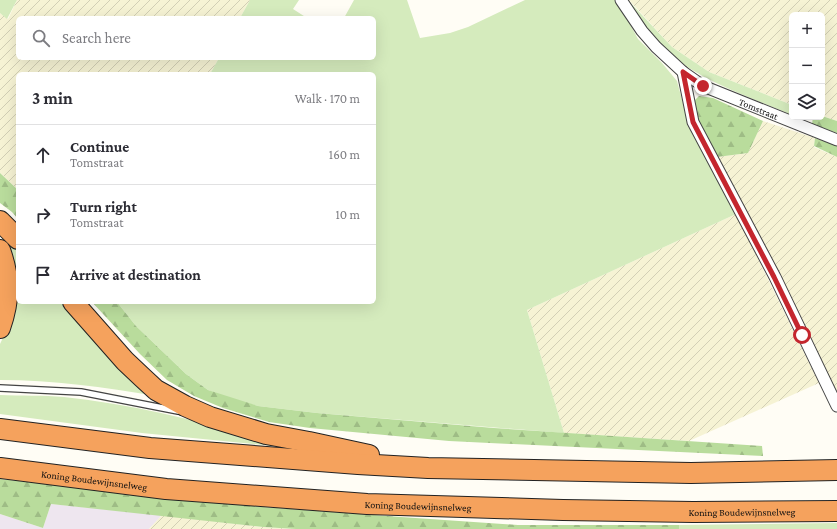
<!DOCTYPE html>
<html lang="en">
<head>
<meta charset="utf-8">
<style>
	:root { --surface:#fff; --page:#f7f7f7; --text:#2b2b33; --muted:#7c7c81; --line:#e1e1e2 }
	body { margin:0; font-family:"Crimson Pro",serif; background:var(--page); color:var(--text) }
	.controls { position:absolute; right:12px; top:12px; display:grid; overflow:hidden; border-radius:6px; box-shadow:0 4px 16px #0002 }
	.controls button { width:36px; height:36px; display:grid; place-items:center; padding:0; border:0; border-bottom:1px solid var(--line); background:var(--surface); color:var(--text); font:20px sans-serif }
	.stop { position:absolute; width:12px; height:12px; margin:-9px; border:3px solid #c4262e; border-radius:50%; background:#fff }
	.stop.end { background:#c4262e; border-color:#fff; box-shadow:0 1px 4px #0008 }
	.list { margin:0; padding:0; list-style:none }
	h2 { display:flex; justify-content:space-between; align-items:center; height:52px; margin:0; padding:0 16px; font-size:17px }
	h2 small { font-size:13px; font-weight:400; color:var(--muted) }
	.list li { display:grid; grid-template-columns:26px 1fr auto; gap:12px; align-items:center; box-sizing:border-box; height:60px; padding:0 16px; border-top:1px solid var(--line) }
	.list b { display:block; font-size:15px; white-space:nowrap }
	.list p { margin:0; font-size:13px; white-space:nowrap; color:var(--muted) }
	.list em { font-size:13px; font-style:normal; color:var(--muted) }
	.icon { flex:none; width:22px; height:22px; fill:none; stroke:currentColor; stroke-width:2; stroke-linecap:round; stroke-linejoin:round }
	.map { position:relative; flex:none; width:837px; height:529px; overflow:hidden }
	.search { position:absolute; background:var(--surface); box-shadow:0 4px 16px #0002; left:16px; top:16px; width:360px; height:44px; display:flex; align-items:center; gap:10px; box-sizing:border-box; padding:0 14px; border-radius:6px; color:var(--muted); font-size:15px }
	.panel { position:absolute; background:var(--surface); box-shadow:0 4px 16px #0002; left:16px; top:72px; width:360px; height:232px; border-radius:6px }
	.map>svg:first-child { display:block }
	.industrial { fill:#eee6ef }
	.farmland { fill:url(#farmland-furrows) }
	.grass { fill:#d5ebbd }
	.forest { fill:url(#forest-firs) }
	.lines { fill:none; stroke-linecap:round; stroke-linejoin:round }
	.lane-casing { stroke:#444; stroke-width:8 }
	.street-casing { stroke:#444; stroke-width:13 }
	.highway-casing { stroke:#222; stroke-width:22 }
	.lane { stroke:#fff; stroke-width:5.5 }
	.street { stroke:#fff; stroke-width:11 }
	.highway { stroke:#f5a25d; stroke-width:20 }
	.route { stroke:#c4262e; stroke-width:5 }
	.labels { text-anchor:middle; stroke-width:4; stroke-linejoin:round; paint-order:stroke }
	.street-label { font-size:10px; fill:#111; stroke:#fff }
</style>
</head>
<body>
<div class="map">
<svg width="837" height="529" viewBox="0 0 837 529">
	<defs>
		<pattern id="farmland-furrows" width="10" height="10" patternUnits="userSpaceOnUse"><rect width="10" height="10" fill="#f6f3d4"/><path d="M-1 1l2-2M0 10L10 0M9 11l2-2" fill="none" stroke="#d2cfb5"/></pattern>
		<pattern id="forest-firs" width="22" height="20" patternUnits="userSpaceOnUse"><rect width="22" height="20" fill="#b9dc9c"/><path d="M5 1l3.5 6h-7zM16 11l3.5 6h-7z" fill="#9ebc85"/></pattern>
	</defs>
	<rect width="100%" height="100%" fill="#fffdf5"/>
	<polygon class="industrial" points="51,504 162,515 149,529 0,529 0,514 43,528"/>
	<g class="farmland">
		<polygon points="17,0 250,0 240,18 18,18 18,58 219,58 210,74 18,74 18,190 0,173 0,13 8,19"/>
		<polygon points="629,0 837,0 837,121 822,116 822,15 792,15 792,105 709,72 672,47"/>
		<polygon points="763,121 815,138 814,147 837,157 837,399 717,157 748,153"/>
		<polygon points="736,214 819,383 689,441 564,433 527,310"/>
		<polygon points="162,515 263,527 296,529 149,529"/>
	</g>
	<g class="grass">
		<polygon points="0,0 17,0 7,19 0,13"/>
		<polygon points="250,0 299,0 293,9 307,18 240,18"/>
		<polygon points="354,0 407,0 420,38 450,33 468,27 525,0 617,0 638,39 662,63 677,81 688,122 736,214 527,310 564,433 317,413 258,406 229,398 208,390 186,374 136,326 117,302 374,302 374,74 210,74 219,58 374,58 374,18 344,18"/>
		<path d="M628,0L672,47L709,72L792,105V115C748,96 684,76 654,38C644,26 636,13 628,0Z"/>
		<path d="M2,231L18,249V302H65L156,396C104,387 53,380 0,380V344L8,327L10,253L0,235Z"/>
		<path d="M0,395C21,396 43,395 64,397C143,405 219,427 295,448L142,433L0,414Z"/>
		<polygon points="837,523 837,529 679,529 679,525"/>
	</g>
	<g class="forest">
		<polygon points="699,96 713,98 763,121 748,153 717,157 699,125 694,101"/>
		<polygon points="822,116 837,121 837,133 812,124 813,117"/>
		<polygon points="815,138 837,146 837,157 814,146"/>
		<polygon points="0,173 18,190 18,219 12,212 0,203"/>
		<polygon points="92,302 117,302 136,326 186,374 208,390 258,406 317,413 494,428 762,446 763,456 449,441 310,428 269,422 223,408 194,396 167,380 140,354"/>
		<polygon points="0,479 263,507 401,517 518,525 679,525 679,529 296,529 263,527 51,504 43,528 0,514"/>
	</g>
	<g class="lines">
		<g class="lane-casing">
			<polyline id="lane" points="0,388 81,392 178,411"/>
		</g>
		<g class="street-casing">
			<g id="street">
				<path id="s1" d="M621,0L642,31L656,47L683,72L703,86L837,140"/>
				<polyline points="683,72 693,122 775,277 837,406"/>
			</g>
		</g>
		<g class="highway-casing">
			<g id="highway">
				<polyline points="0,221 18,239"/>
				<path d="M0,250C10,278 10,299 0,328"/>
				<polyline points="73,302 125,361 143,378 156,390 185,406 210,417 266,434 309,442 369,455"/>
				<polyline points="0,429 150,448 358,464 428,468 691,473 837,470"/>
				<path id="s2" d="M0,468L166,489L367,504L563,510L693,512L837,511"/>
			</g>
		</g>
		<use href="#lane" class="lane"/>
		<use href="#street" class="street"/>
		<use href="#highway" class="highway"/>
	</g>
	<g class="lines">
		<polyline class="route" points="703,86 683,72 693,122 774,277 802,335"/>
	</g>
	<g class="labels">
		<g class="street-label">
			<text dy="4" stroke="none"><textPath href="#s1" startOffset="180">Tomstraat</textPath></text>
			<text dy="4" stroke="none"><textPath href="#s2" startOffset="95">Koning Boudewijnsnelweg</textPath></text>
			<text dy="4" stroke="none"><textPath href="#s2" startOffset="420">Koning Boudewijnsnelweg</textPath></text>
			<text dy="4" stroke="none"><textPath href="#s2" startOffset="744">Koning Boudewijnsnelweg</textPath></text>
		</g>
	</g>
</svg>
<div class="controls">
<button>+</button>
<button>−</button>
<button><svg class="icon" aria-label="layers" viewBox="0 0 24 24"><path d="M12 4l9 5-9 5-9-5zM3 14l9 5 9-5"/></svg></button>
</div>
<div class="stop" style="left:802px;top:335px"></div>
<div class="stop end" style="left:703px;top:86px"></div>
<div class="search"><svg class="icon" aria-label="search" viewBox="0 0 24 24"><circle cx="10" cy="10" r="6"/><path d="M15 15l6 6"/></svg>Search here</div>
<section class="panel">
<h2>3 min<small>Walk · 170 m</small></h2>
<ul class="list">
<li><svg class="icon" aria-label="ahead" viewBox="0 0 24 24"><path d="M12 20V5M6 11l6-6 6 6"/></svg><div><b>Continue</b><p>Tomstraat</p></div><em>160 m</em></li>
<li><svg class="icon" aria-label="right" viewBox="0 0 24 24"><path d="M7 20v-9h11M14 6l5 5-5 5"/></svg><div><b>Turn right</b><p>Tomstraat</p></div><em>10 m</em></li>
<li><svg class="icon" aria-label="arrive" viewBox="0 0 24 24"><path d="M6 21V4h12l-3 4 3 4H6"/></svg><div><b>Arrive at destination</b></div></li>
</ul>
</section>
</div>
</body>
</html>
